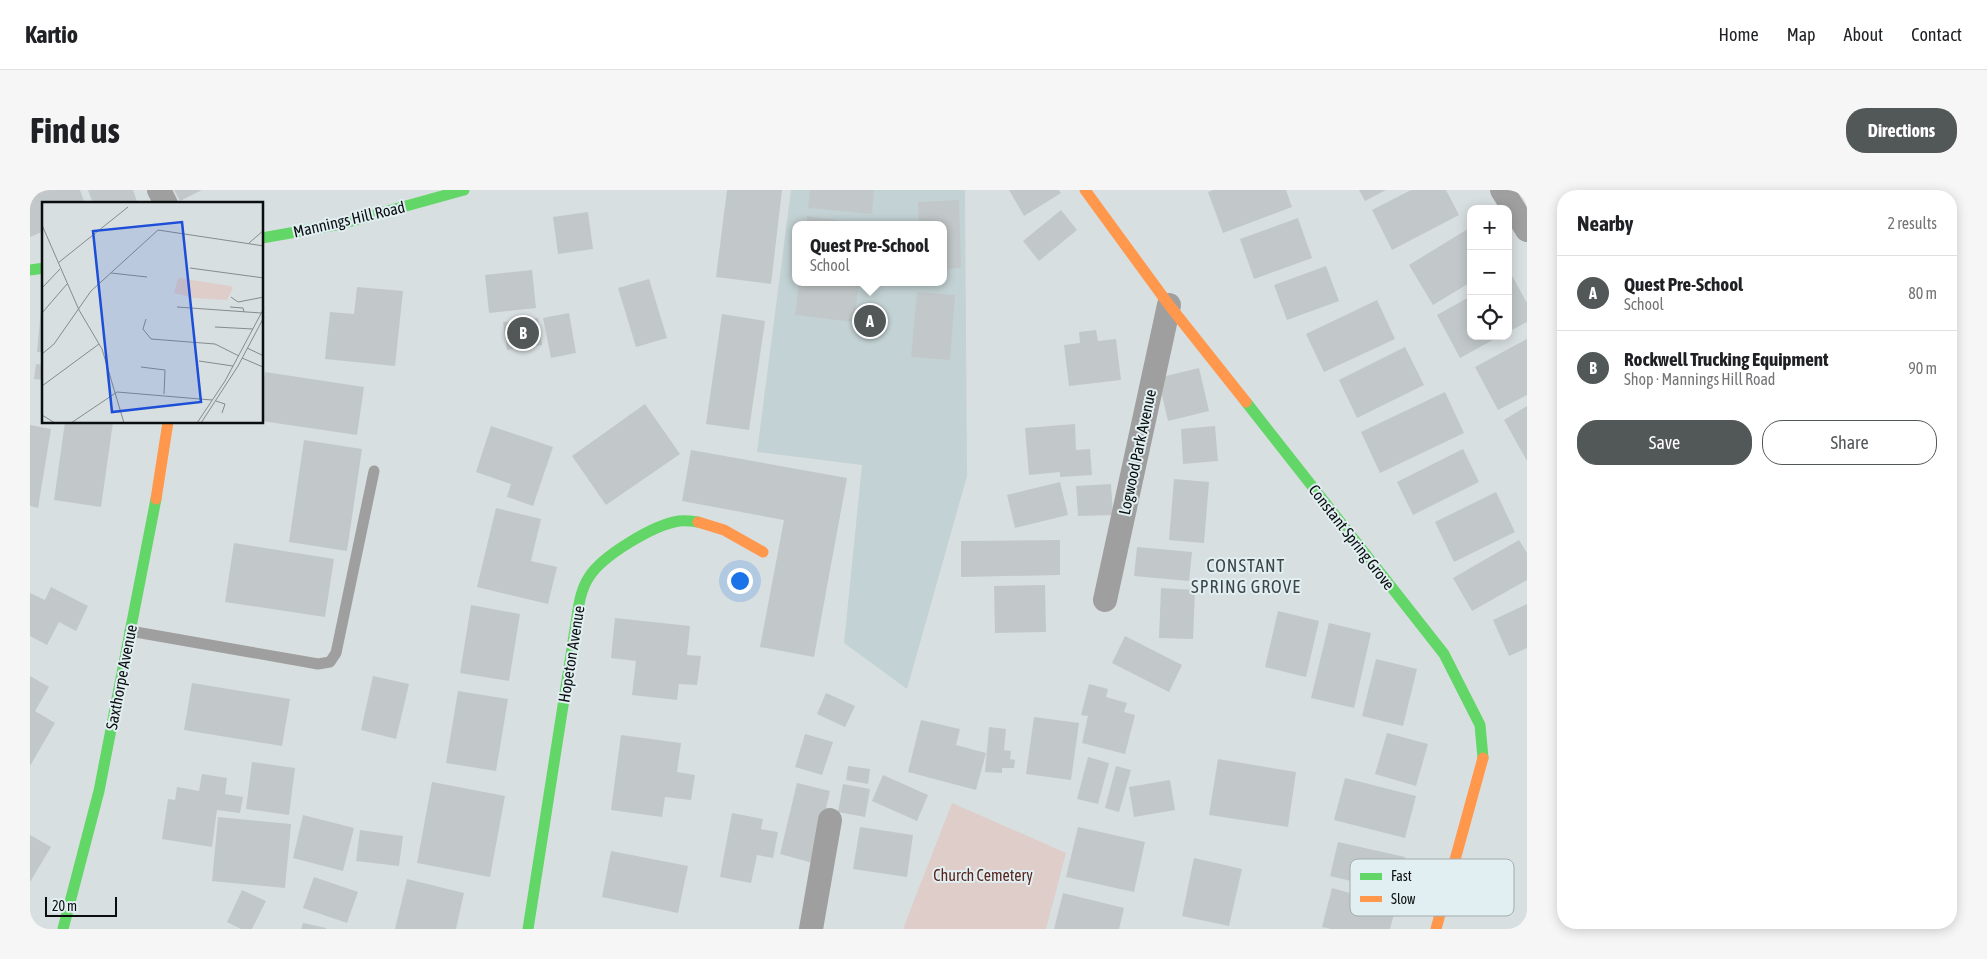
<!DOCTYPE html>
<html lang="en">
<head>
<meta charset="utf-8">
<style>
	:root { --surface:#fff; --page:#f6f6f6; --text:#202124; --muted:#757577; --line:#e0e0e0; --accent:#525758 }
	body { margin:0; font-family:"Asap Condensed",sans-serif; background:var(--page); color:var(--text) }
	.controls { position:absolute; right:15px; top:15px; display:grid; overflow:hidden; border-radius:10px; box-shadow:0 2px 12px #0003 }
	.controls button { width:45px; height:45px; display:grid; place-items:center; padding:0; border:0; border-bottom:1px solid var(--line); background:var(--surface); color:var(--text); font:25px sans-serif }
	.scale { position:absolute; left:15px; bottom:12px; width:72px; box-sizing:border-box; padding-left:5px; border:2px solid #0a0e0f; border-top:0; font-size:14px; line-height:18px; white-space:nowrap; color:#0a0e0f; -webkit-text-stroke:4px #e2eff2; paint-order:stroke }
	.you { position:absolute; left:709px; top:390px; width:18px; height:18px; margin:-12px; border:4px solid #fff; border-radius:50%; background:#1a73e8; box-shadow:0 0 0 8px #1a73e833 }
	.badge { display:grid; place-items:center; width:32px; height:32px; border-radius:50%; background:var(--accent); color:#fff; font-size:16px; font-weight:700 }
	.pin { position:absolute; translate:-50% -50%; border:2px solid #fff; box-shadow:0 1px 5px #0006 }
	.popup { position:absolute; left:762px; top:31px; width:155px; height:65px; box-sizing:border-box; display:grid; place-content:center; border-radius:10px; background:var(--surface); filter:drop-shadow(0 1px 4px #0005); font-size:16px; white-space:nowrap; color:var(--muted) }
	.popup b { font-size:19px; color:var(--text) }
	.popup::after { content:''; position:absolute; left:50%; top:100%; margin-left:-10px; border:10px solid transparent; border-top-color:var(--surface) }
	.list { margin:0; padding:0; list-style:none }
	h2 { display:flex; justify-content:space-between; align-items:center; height:65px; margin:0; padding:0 20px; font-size:21px }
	h2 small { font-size:16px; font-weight:400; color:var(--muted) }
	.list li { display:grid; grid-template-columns:32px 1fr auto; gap:15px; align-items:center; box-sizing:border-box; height:75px; padding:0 20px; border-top:1px solid var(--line) }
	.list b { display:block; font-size:19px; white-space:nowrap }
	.list p { margin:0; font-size:16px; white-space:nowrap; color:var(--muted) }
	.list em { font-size:16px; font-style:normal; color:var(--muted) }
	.actions { display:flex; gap:10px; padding:15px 20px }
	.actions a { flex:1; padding:11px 0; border:1px solid var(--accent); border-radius:20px; text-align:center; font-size:18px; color:var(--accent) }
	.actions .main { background:var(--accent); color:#fff }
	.icon { flex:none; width:28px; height:28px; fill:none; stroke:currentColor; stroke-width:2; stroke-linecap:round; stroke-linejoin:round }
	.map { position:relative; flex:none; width:1497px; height:739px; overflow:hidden; border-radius:20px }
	header { display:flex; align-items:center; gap:30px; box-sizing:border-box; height:70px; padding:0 25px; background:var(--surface); border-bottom:1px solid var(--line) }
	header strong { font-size:24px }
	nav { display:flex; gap:28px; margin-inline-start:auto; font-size:18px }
	.intro { display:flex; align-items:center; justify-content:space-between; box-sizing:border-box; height:120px; padding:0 30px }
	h1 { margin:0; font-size:35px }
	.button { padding:12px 22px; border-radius:20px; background:var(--accent); color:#fff; font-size:18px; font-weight:700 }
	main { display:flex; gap:30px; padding:0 30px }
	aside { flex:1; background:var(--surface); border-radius:20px; box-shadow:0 2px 12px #0003 }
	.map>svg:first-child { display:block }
	.built { fill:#c3d2d4; fill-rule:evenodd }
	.green { fill:#decdc9 }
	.building { fill:#c2c8c9 }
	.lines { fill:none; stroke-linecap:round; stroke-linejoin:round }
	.lane { stroke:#9f9f9f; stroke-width:11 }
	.street { stroke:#9f9f9f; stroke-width:24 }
	.fast { stroke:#63d668; stroke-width:11 }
	.slow { stroke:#ff974d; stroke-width:11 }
	.labels { text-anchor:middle; stroke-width:4; stroke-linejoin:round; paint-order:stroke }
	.street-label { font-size:16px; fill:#0a0e0f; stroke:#e2eff2 }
	.park-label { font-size:16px; fill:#5a271e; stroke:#e2eff2 }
	.neighbourhood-label { font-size:18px; letter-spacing:1px; fill:#3d4749; stroke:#e2eff2 }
	.inset-road { fill:none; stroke:#868b8c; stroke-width:1 }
	.view { fill:#1d4ed8; fill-opacity:0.15; stroke:#1d4ed8; stroke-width:2.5 }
	.inset-edge { fill:none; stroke:#0a0e0f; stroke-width:2.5 }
	.key { fill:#e2eff2; stroke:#a1acae; stroke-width:1 }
	.key-label { font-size:14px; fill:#0a0e0f }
</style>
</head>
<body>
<header>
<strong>Kartio</strong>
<nav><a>Home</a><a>Map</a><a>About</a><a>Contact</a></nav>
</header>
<div class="intro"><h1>Find us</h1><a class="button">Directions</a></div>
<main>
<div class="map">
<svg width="1497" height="739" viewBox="0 0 1497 739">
	<rect width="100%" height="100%" fill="#d8dfe0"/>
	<path class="built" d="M761,0H935L937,286L877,499L814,453L832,275L727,262ZM766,35H914V92H766Z"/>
	<polygon class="green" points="922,613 1036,663 1016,739 873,739"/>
	<g class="building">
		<polygon points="0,0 50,0 55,14 14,14 14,41 0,47"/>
		<polygon points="58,0 103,0 108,14 63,14"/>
		<polygon points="144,0 172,0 150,11"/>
		<polygon points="697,0 752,0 741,94 686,87"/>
		<polygon points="780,0 844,0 842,24 778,18"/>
		<polygon points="979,0 1029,0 1031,3 994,26"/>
		<polygon points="1183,0 1256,0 1262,17 1193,43 1178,2"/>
		<polygon points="1329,0 1356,0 1335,11"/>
		<polygon points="1381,0 1416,0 1429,25 1362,60 1342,20"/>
		<polygon points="929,10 931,78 914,79 914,35 889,35 888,12"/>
		<polygon points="1031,20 1047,40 1009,71 993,51"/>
		<polygon points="558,22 563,59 528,64 523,27"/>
		<polygon points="777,26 837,34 837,35 776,35"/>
		<polygon points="1268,28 1282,68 1224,89 1210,49"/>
		<polygon points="1441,37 1441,92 1403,115 1379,75"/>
		<polygon points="1296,76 1309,111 1257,130 1244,95"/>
		<polygon points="502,80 506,118 459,123 455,85"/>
		<polygon points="1481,84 1497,113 1497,132 1478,142 1478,86"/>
		<polygon points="619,89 637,148 606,157 588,98"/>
		<polygon points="769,92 829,92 824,132 765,125"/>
		<polygon points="327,97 373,101 365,176 295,169 300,122 324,124"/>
		<polygon points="887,102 925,105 920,170 881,167"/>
		<polygon points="1441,106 1441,146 1470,146 1430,168 1407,125"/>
		<polygon points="12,108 14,108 14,162 7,162"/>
		<polygon points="1347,110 1365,149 1294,182 1276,144"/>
		<polygon points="539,123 546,163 521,168 513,128"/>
		<polygon points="692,124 735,131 719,240 676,234"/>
		<polygon points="508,128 512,155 477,160 473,132"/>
		<polygon points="1066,140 1068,151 1086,149 1091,190 1039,196 1034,155 1050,153 1049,142"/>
		<polygon points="1497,149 1497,205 1468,220 1445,177"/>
		<polygon points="1375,157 1394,195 1327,228 1309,190"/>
		<polygon points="6,174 14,175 14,190 4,189"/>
		<polygon points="1169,178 1179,221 1138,231 1128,188"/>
		<polygon points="235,182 334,197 327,245 232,231 232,202"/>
		<polygon points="1415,202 1434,243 1350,283 1331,242"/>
		<polygon points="615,214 650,264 576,315 542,266"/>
		<polygon points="1497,216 1497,271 1474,230"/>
		<polygon points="35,232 83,232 71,317 24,310"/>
		<polygon points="1045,234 1046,260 1060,259 1062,285 1030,287 1030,282 999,285 995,238"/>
		<polygon points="0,235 21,239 8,318 0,316"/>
		<polygon points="461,236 523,257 503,316 477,307 481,294 446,282"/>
		<polygon points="1185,236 1188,271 1153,274 1151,239"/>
		<polygon points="274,250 332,259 317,361 259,352"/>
		<polygon points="1433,259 1449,292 1383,325 1367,292"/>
		<polygon points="661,260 817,288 784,467 730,457 754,330 652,311"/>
		<polygon points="1144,289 1179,292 1174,353 1139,350"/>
		<polygon points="1030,292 1038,325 985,338 977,305"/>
		<polygon points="1081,294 1083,325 1048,326 1046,296"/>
		<polygon points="1466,302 1485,342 1424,372 1405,332"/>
		<polygon points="466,318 511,329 501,371 527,377 518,414 447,397"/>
		<polygon points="1030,350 1030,385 931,387 931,351"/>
		<polygon points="1489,350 1497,363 1497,390 1442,421 1423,388"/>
		<polygon points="204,353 304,369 295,427 195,412"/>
		<polygon points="1107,357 1162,362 1159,391 1104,386"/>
		<polygon points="1015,395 1016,442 965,443 964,396"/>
		<polygon points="21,397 58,416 46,441 29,432 17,455 0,446 0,403 15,410"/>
		<polygon points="1131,398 1165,400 1163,449 1129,448"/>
		<polygon points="1497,414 1497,458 1479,466 1463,430"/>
		<polygon points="441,415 490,424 479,491 430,483"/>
		<polygon points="1248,421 1289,431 1276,487 1235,477"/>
		<polygon points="585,428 660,436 657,465 671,466 667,495 649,494 647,510 602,505 606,471 581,468"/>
		<polygon points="1299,433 1341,443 1324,518 1281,508"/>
		<polygon points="1095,446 1152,475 1139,502 1082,473"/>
		<polygon points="1346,469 1387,479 1373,536 1332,526"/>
		<polygon points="0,486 19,497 5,521 25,533 0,576"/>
		<polygon points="343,486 379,494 366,549 331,540"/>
		<polygon points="162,493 260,509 252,556 154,540"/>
		<polygon points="1059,494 1078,499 1076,507 1097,513 1094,522 1105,525 1095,564 1052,553 1058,526 1051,525"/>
		<polygon points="428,501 478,509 466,581 416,573"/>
		<polygon points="796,503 825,516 815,537 787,524"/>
		<polygon points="1004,527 1049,533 1041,590 996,584"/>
		<polygon points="891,530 930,539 926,555 956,563 946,600 878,582"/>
		<polygon points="959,537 976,539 974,560 981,561 980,569 985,570 984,578 972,578 972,583 955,582"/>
		<polygon points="1357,543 1398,554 1386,596 1345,584"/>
		<polygon points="775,544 803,552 792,585 765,577"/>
		<polygon points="591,545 651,553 647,582 665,585 661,610 635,607 632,627 581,620"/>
		<polygon points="1058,567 1079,573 1068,614 1047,609"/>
		<polygon points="1188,569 1266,582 1258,637 1179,625"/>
		<polygon points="222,572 265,578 259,625 216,619"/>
		<polygon points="818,576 840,579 838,594 816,590"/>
		<polygon points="1086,576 1101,580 1089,622 1075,618"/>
		<polygon points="172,584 197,588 195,604 213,607 210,623 187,620 182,657 132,649 138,609 145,610 147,597 169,601"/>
		<polygon points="853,585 898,605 887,631 842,611"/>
		<polygon points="1315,588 1386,606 1375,648 1304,630"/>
		<polygon points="1140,590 1145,620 1104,627 1099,597"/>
		<polygon points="402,592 475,606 460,687 387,673"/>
		<polygon points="767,593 800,601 783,673 750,664"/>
		<polygon points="813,594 840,599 835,627 808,622"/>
		<polygon points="702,623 733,629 731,639 748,642 743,668 727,665 721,693 690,687"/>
		<polygon points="273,625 324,638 313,681 263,668"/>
		<polygon points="188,627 261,634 255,698 182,691"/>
		<polygon points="830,637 883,645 877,687 823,679"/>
		<polygon points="1048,637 1115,652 1104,702 1036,687"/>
		<polygon points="330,640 373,646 369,676 326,671"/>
		<polygon points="0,645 21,657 0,692"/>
		<polygon points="1308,652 1375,667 1367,702 1300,686"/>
		<polygon points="581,661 658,676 648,723 572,707"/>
		<polygon points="1164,668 1212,679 1199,736 1152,726"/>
		<polygon points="284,687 328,702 317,733 273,718"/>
		<polygon points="377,689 434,703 426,739 365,739"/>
		<polygon points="1302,698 1366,716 1360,739 1301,739 1292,737"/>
		<polygon points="212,700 236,711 222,739 211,739 197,732"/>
		<polygon points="1033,703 1094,718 1089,739 1024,739"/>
		<polygon points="273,733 296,738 296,739 271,739"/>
	</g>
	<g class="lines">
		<polyline class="lane" points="100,441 288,474 300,472 306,463 344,281"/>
		<g class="street">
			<polyline points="129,0 136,14"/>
			<polyline points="1472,0 1497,40"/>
			<polyline points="1075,410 1139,115"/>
			<polyline points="781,739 800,630"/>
		</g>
		<g class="fast">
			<polyline points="232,48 311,34 434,0"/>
			<polyline points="0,80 14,78"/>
			<polyline points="1216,212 1414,464 1450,535 1453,568"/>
			<polyline points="33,739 69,601 126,309"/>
			<path d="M498,739L545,439C548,422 549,402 559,387C572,366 623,335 649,331C655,330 662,331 668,332"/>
		</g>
		<g class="slow">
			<polyline points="1055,0 1139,115 1216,212"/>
			<polyline points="126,309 138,232"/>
			<polyline points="668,332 694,340 733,362"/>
			<polyline points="1406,739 1453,568"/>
		</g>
	</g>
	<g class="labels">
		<g class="street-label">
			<text transform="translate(319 29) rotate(-13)" y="6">Mannings Hill Road</text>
			<text transform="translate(1107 262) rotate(-78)" y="6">Logwood Park Avenue</text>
			<text transform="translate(1322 347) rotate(52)" y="6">Constant Spring Grove</text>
			<text transform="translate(541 464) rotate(-81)" y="6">Hopeton Avenue</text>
			<text transform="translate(91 487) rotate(-79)" y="6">Saxthorpe Avenue</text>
		</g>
		<g class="park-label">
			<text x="953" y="691">Church Cemetery</text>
		</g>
		<g class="neighbourhood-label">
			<text x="1216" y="382">CONSTANT<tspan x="1216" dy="21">SPRING GROVE</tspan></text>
		</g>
	</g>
	<g transform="translate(12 12)">
		<rect width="221" height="221" fill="#d8dfe0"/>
		<path d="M136,76L189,84L191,86L185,98L152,96L132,91Z" fill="#decdc9"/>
		<path class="inset-road" d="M0,23L37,108L60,147L82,221M207,41L222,28M16,61L86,5M148,66L222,76M69,71L105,75M0,86L18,67M189,95L196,100L222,95M135,105L219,111M188,105L201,106L202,110M0,111L25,82M104,117L101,127L109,137L173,142L197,154M173,125L211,127M205,146L222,154M0,152L12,142L49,89L116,28L222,44M200,156L221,165M157,159L191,164M99,165L123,168L122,192M0,184L57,142M174,199L183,202L180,211M0,213L13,221M29,221L75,190L170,198M155,221L183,179L222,106M159,221L196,164L222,115"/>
		<path class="view" d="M140,20L159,200L70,210L51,29Z"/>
		<rect width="221" height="221" class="inset-edge"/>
	</g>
	<rect x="1320" y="669" width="164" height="57" rx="8" class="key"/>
	<rect x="1330" y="683" width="22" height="7" fill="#63d668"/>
	<rect x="1330" y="706" width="22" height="6" fill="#ff974d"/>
	<g class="key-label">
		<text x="1361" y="691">Fast</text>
		<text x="1361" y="714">Slow</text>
	</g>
</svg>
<div class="controls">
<button>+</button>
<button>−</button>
<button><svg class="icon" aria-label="locate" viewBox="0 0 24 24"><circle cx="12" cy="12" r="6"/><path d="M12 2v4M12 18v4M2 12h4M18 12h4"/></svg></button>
</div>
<div class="scale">20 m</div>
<div class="you"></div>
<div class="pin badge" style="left:840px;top:131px">A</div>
<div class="popup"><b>Quest Pre-School</b>School</div>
<div class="pin badge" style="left:493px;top:143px">B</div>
</div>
<aside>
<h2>Nearby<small>2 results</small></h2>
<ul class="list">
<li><span class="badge">A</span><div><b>Quest Pre-School</b><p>School</p></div><em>80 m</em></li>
<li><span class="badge">B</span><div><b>Rockwell Trucking Equipment</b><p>Shop · Mannings Hill Road</p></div><em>90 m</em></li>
</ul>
<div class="actions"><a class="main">Save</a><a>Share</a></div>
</aside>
</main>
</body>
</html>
